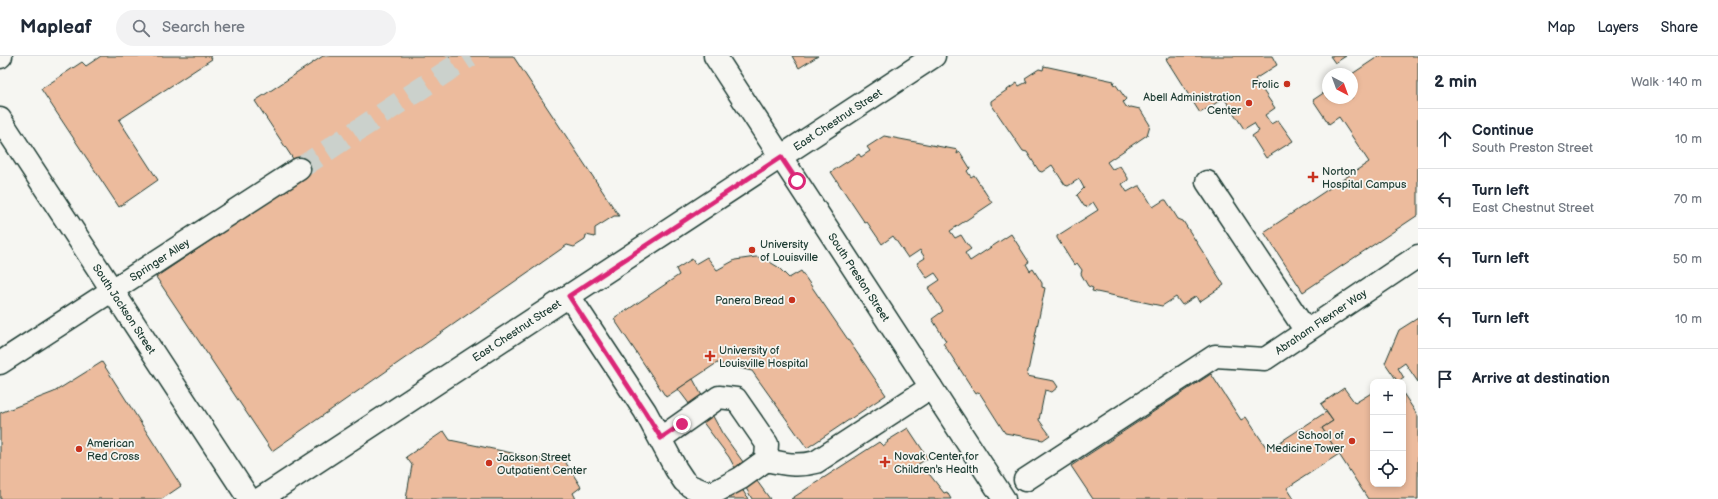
<!DOCTYPE html>
<html lang="en">
<head>
<meta charset="utf-8">
<style>
	:root { --surface:#fff; --page:#f2f2f3; --text:#1f2937; --muted:#747a83; --line:#e0e1e3 }
	body { margin:0; font-family:"Balsamiq Sans",sans-serif; background:var(--page); color:var(--text) }
	.controls { position:absolute; right:12px; bottom:12px; display:grid; overflow:hidden; border-radius:8px; box-shadow:0 2px 6px #0003 }
	.controls button { width:36px; height:36px; display:grid; place-items:center; padding:0; border:0; border-bottom:1px solid var(--line); background:var(--surface); color:var(--text); font:20px sans-serif }
	.compass { position:absolute; left:1322px; top:12px; width:36px; height:36px; border-radius:50%; background:var(--surface); box-shadow:0 2px 6px #0003; rotate:139deg }
	.stop { position:absolute; width:12px; height:12px; margin:-9px; border:3px solid #db2777; border-radius:50%; background:#fff }
	.stop.end { background:#db2777; border-color:#fff; box-shadow:0 1px 4px #0008 }
	.list { margin:0; padding:0; list-style:none }
	h2 { display:flex; justify-content:space-between; align-items:center; height:52px; margin:0; padding:0 16px; font-size:17px }
	h2 small { font-size:13px; font-weight:400; color:var(--muted) }
	.list li { display:grid; grid-template-columns:26px 1fr auto; gap:12px; align-items:center; box-sizing:border-box; height:60px; padding:0 16px; border-top:1px solid var(--line) }
	.list b { display:block; font-size:15px; white-space:nowrap }
	.list p { margin:0; font-size:13px; white-space:nowrap; color:var(--muted) }
	.list em { font-size:13px; font-style:normal; color:var(--muted) }
	.icon { flex:none; width:22px; height:22px; fill:none; stroke:currentColor; stroke-width:2; stroke-linecap:round; stroke-linejoin:round }
	.map { position:relative; flex:none; width:1418px; height:443px; overflow:hidden }
	header { display:flex; align-items:center; gap:24px; box-sizing:border-box; height:56px; padding:0 20px; background:var(--surface); border-bottom:1px solid var(--line) }
	header strong { font-size:19px }
	nav { display:flex; gap:22px; margin-inline-start:auto; font-size:14px }
	.search { width:280px; height:36px; background:var(--page); display:flex; align-items:center; gap:10px; box-sizing:border-box; padding:0 14px; border-radius:22px; color:var(--muted); font-size:15px }
	main { display:flex }
	aside { flex:1; background:var(--surface) }
	.map>svg:first-child { display:block }
	.building { fill:#ecbb9d; stroke:#1f3d34 }
	.lines { fill:none; stroke-linecap:round; stroke-linejoin:round }
	.minor-tunnel { stroke:#cbd1cc; stroke-width:22; stroke-dasharray:22 11; stroke-linecap:butt }
	.minor-casing { stroke:#1f3d34; stroke-width:25 }
	.major-casing { stroke:#1f3d34; stroke-width:25 }
	.minor { stroke:#f6f6f2; stroke-width:22 }
	.major { stroke:#f6f6f2; stroke-width:22 }
	.route { stroke:#db2777; stroke-width:5 }
	.poi-dot { fill:#c8321e; stroke:#f6f6f2; stroke-width:1.5 }
	.labels { text-anchor:middle; stroke-width:3.5; stroke-linejoin:round; paint-order:stroke }
	.poi-label { font-size:11px; fill:#1f3d34; stroke:#f6f6f2; text-anchor:start }
	.street-label { font-size:11px; fill:#1f3d34; stroke:#f6f6f2 }
</style>
</head>
<body>
<header>
<strong>Mapleaf</strong>
<div class="search"><svg class="icon" aria-label="search" viewBox="0 0 24 24"><circle cx="10" cy="10" r="6"/><path d="M15 15l6 6"/></svg>Search here</div>
<nav><a>Map</a><a>Layers</a><a>Share</a></nav>
</header>
<main>
<div class="map">
<svg width="1418" height="443" viewBox="0 0 1418 443">
	<rect width="100%" height="100%" fill="#f6f6f2"/>
	<filter id="ink" filterUnits="userSpaceOnUse"><feTurbulence type="fractalNoise" baseFrequency=".025" numOctaves="2"/><feDisplacementMap in="SourceGraphic" scale="8" xChannelSelector="R" yChannelSelector="G"/><feConvolveMatrix kernelMatrix="1 2 1 2 8 2 1 2 1" color-interpolation-filters="sRGB"/></filter>
	<g filter="url(#ink)">
		<g class="building">
			<polygon points="101,0 210,0 212,3 119,64 158,124 119,151 41,33 82,6 86,10"/>
			<polygon points="323,0 513,0 619,160 614,160 595,172 595,181 586,179 585,184 574,191 567,189 272,395 156,221 305,121 255,45"/>
			<polygon points="792,0 818,0 799,12"/>
			<polygon points="1171,0 1272,0 1277,9 1255,23 1275,52 1265,59 1271,68 1278,64 1293,85 1266,102 1252,80 1259,75 1254,67 1244,73 1224,42 1200,57 1166,3"/>
			<polygon points="1330,0 1346,0 1335,7"/>
			<polygon points="1379,0 1418,0 1418,159 1303,236 1264,176 1369,106 1339,61 1329,68 1313,44 1328,34 1328,42 1352,42 1352,18"/>
			<polygon points="1044,10 1114,25 1113,28 1116,29 1126,43 1123,46 1127,52 1131,51 1140,53 1150,69 1147,79 1107,106 1112,113 1120,110 1128,122 1128,124 1122,128 1127,136 1138,130 1140,130 1153,151 1164,144 1166,144 1178,163 1183,165 1224,229 1199,246 1196,240 1182,249 1176,241 1162,250 1092,235 1093,232 1088,230 1081,218 1082,214 1077,207 1074,209 1057,182 1057,180 1098,154 1093,146 1087,151 1084,150 1077,139 1084,132 1079,123 1068,130 1065,129 1052,109 1042,116 1039,115 1027,96 1023,95 991,48 991,45 1017,27 1019,30 1027,26 1025,22 1039,13 1043,14"/>
			<polygon points="884,80 958,94 957,98 960,96 970,112 967,115 971,121 974,119 992,147 950,175 955,182 961,179 966,187 971,193 965,197 970,205 1011,178 1029,206 1026,208 1030,215 1033,213 1042,227 1042,231 1045,232 1027,320 1054,325 1058,331 1052,336 1045,334 1039,364 1050,379 1043,384 1005,377 979,336 976,338 943,287 946,285 932,263 943,255 928,232 940,224 935,217 927,222 917,207 925,202 920,194 908,202 893,180 882,188 867,166 865,167 831,116 859,98 861,101 870,95 867,91"/>
			<polygon points="707,201 717,214 735,204 756,201 763,202 778,211 789,222 801,215 886,339 807,392 752,315 717,307 666,341 614,263 679,219 676,213 692,203 695,208"/>
			<polygon points="1418,262 1418,326 1405,307 1398,312 1404,322 1398,326 1385,307 1399,274"/>
			<polygon points="102,306 181,430 162,443 0,443 0,357 54,336"/>
			<polygon points="1211,318 1241,364 1246,361 1268,394 1326,356 1333,365 1322,372 1339,398 1287,432 1294,443 1093,443 1071,410"/>
			<polygon points="693,323 722,377 770,443 752,443 729,401 678,333"/>
			<polygon points="1344,332 1355,347 1373,336 1373,428 1403,428 1403,337 1418,360 1418,443 1368,443 1322,372 1333,365 1321,348"/>
			<polygon points="908,372 928,402 917,409 921,415 922,413 930,419 944,437 947,436 951,443 791,443 879,386 883,390 888,386 887,385"/>
			<polygon points="444,375 450,384 550,405 561,399 581,431 573,437 576,443 406,443 412,409 406,401"/>
			<polygon points="742,433 748,443 725,443"/>
		</g>
		<g class="lines">
			<polyline class="minor-tunnel" points="299,113 470,0"/>
			<g class="minor-casing">
				<g id="minor">
					<polyline points="0,1 1,0"/>
					<polyline points="1207,126 1306,275"/>
					<polyline points="569,240 645,355 676,413 684,425 690,430 705,436 715,436 741,422 766,404 767,388 736,343 719,341 661,382"/>
					<path id="s1" d="M0,307L299,113"/>
					<path d="M766,404C784,408 798,411 816,406L931,331"/>
					<path id="s2" d="M1025,424L1215,300L1265,303L1418,200"/>
					<path id="s3" d="M260,443L934,0"/>
				</g>
			</g>
			<g class="major-casing">
				<g id="major">
					<path id="s4" d="M715,0L1004,443"/>
					<path id="s5" d="M0,63L249,443"/>
				</g>
			</g>
			<use href="#minor" class="minor"/>
			<use href="#major" class="major"/>
		</g>
	</g>
	<g class="lines" filter="url(#ink)">
		<polyline class="route" points="682,368 661,382 645,356 569,240 781,101 797,125"/>
	</g>
	<g class="poi-dot">
		<circle cx="1287" cy="28" r="4"/>
		<circle cx="1249" cy="47" r="4"/>
		<path d="M1311 115h4v4h4v4h-4v4h-4v-4h-4v-4h4z"/>
		<circle cx="752" cy="194" r="4"/>
		<circle cx="792" cy="244" r="4"/>
		<path d="M708 294h4v4h4v4h-4v4h-4v-4h-4v-4h4z"/>
		<circle cx="1352" cy="385" r="4"/>
		<circle cx="79" cy="393" r="4"/>
		<path d="M883 400h4v4h4v4h-4v4h-4v-4h-4v-4h4z"/>
		<circle cx="489" cy="407" r="4"/>
	</g>
	<g class="labels">
		<g class="poi-label">
			<text x="1279" y="32" text-anchor="end">Frolic</text>
			<text x="1241" y="45" text-anchor="end">Abell Administration<tspan x="1241" dy="13">Center</tspan></text>
			<text x="1322" y="119">Norton<tspan x="1322" dy="13">Hospital Campus</tspan></text>
			<text x="760" y="192">University<tspan x="760" dy="13">of Louisville</tspan></text>
			<text x="784" y="248" text-anchor="end">Panera Bread</text>
			<text x="719" y="298">University of<tspan x="719" dy="13">Louisville Hospital</tspan></text>
			<text x="1344" y="383" text-anchor="end">School of<tspan x="1344" dy="13">Medicine Tower</tspan></text>
			<text x="87" y="391">American<tspan x="87" dy="13">Red Cross</tspan></text>
			<text x="894" y="404">Novak Center for<tspan x="894" dy="13">Children's Health</tspan></text>
			<text x="497" y="405">Jackson Street<tspan x="497" dy="13">Outpatient Center</tspan></text>
		</g>
		<g class="street-label">
			<text dy="4" stroke="none"><textPath href="#s3" startOffset="691">East Chestnut Street</textPath></text>
			<text dy="4" stroke="none"><textPath href="#s1" startOffset="190">Springer Alley</textPath></text>
			<text dy="4" stroke="none"><textPath href="#s4" startOffset="264">South Preston Street</textPath></text>
			<text dy="4" stroke="none"><textPath href="#s5" startOffset="227">South Jackson Street</textPath></text>
			<text dy="4" stroke="none"><textPath href="#s2" startOffset="344">Abraham Flexner Way</textPath></text>
			<text dy="4" stroke="none"><textPath href="#s3" startOffset="307">East Chestnut Street</textPath></text>
		</g>
	</g>
</svg>
<div class="controls">
<button>+</button>
<button>−</button>
<button><svg class="icon" aria-label="locate" viewBox="0 0 24 24"><circle cx="12" cy="12" r="6"/><path d="M12 2v4M12 18v4M2 12h4M18 12h4"/></svg></button>
</div>
<svg class="compass" viewBox="-18 -18 36 36"><path d="M0-13l5 13h-10z" fill="#e53935"/><path d="M0 13l5-13h-10z" fill="#747a83"/></svg>
<div class="stop" style="left:797px;top:125px"></div>
<div class="stop end" style="left:682px;top:368px"></div>
</div>
<aside>
<h2>2 min<small>Walk · 140 m</small></h2>
<ul class="list">
<li><svg class="icon" aria-label="ahead" viewBox="0 0 24 24"><path d="M12 20V5M6 11l6-6 6 6"/></svg><div><b>Continue</b><p>South Preston Street</p></div><em>10 m</em></li>
<li><svg class="icon" aria-label="left" viewBox="0 0 24 24"><path d="M17 20v-9H6M10 6l-5 5 5 5"/></svg><div><b>Turn left</b><p>East Chestnut Street</p></div><em>70 m</em></li>
<li><svg class="icon" aria-label="left" viewBox="0 0 24 24"><path d="M17 20v-9H6M10 6l-5 5 5 5"/></svg><div><b>Turn left</b></div><em>50 m</em></li>
<li><svg class="icon" aria-label="left" viewBox="0 0 24 24"><path d="M17 20v-9H6M10 6l-5 5 5 5"/></svg><div><b>Turn left</b></div><em>10 m</em></li>
<li><svg class="icon" aria-label="arrive" viewBox="0 0 24 24"><path d="M6 21V4h12l-3 4 3 4H6"/></svg><div><b>Arrive at destination</b></div></li>
</ul>
</aside>
</main>
</body>
</html>
